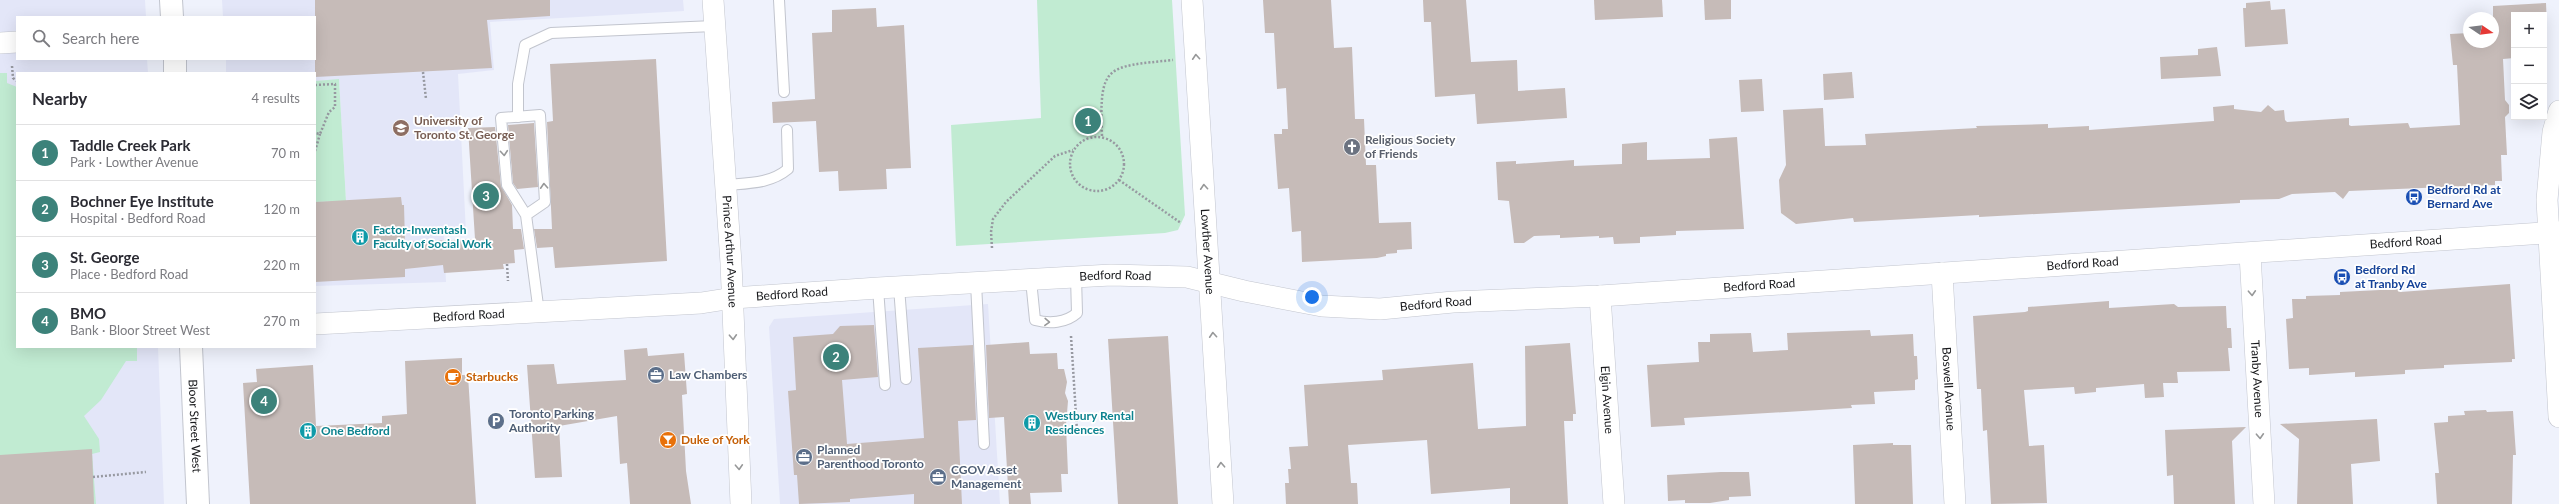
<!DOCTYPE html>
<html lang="en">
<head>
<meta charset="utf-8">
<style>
	:root { --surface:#fff; --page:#f2f2f3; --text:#2b2b33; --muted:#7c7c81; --line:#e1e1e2; --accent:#3c827a }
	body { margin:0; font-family:Lato,sans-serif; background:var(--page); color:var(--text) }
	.controls { position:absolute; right:12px; top:12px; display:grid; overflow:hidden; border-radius:0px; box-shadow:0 4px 16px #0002 }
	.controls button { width:36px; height:36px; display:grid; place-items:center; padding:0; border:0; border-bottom:1px solid var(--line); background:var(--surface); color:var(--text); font:20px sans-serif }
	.compass { position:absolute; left:2463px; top:12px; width:36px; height:36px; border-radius:50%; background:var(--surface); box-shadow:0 4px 16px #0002; rotate:103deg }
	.you { position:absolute; left:1312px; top:297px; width:14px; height:14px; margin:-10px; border:3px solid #fff; border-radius:50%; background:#1a73e8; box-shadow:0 0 0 6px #1a73e833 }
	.badge { display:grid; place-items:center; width:26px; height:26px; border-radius:50%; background:var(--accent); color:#fff; font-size:13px; font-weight:700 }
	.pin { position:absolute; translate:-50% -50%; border:2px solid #fff; box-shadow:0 1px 4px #0006 }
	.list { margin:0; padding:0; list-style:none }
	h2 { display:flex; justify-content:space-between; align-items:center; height:52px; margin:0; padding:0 16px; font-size:17px }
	h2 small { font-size:13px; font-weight:400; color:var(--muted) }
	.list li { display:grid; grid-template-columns:26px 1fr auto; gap:12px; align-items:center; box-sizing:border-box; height:56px; padding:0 16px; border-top:1px solid var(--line) }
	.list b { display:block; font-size:15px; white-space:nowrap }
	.list p { margin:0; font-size:13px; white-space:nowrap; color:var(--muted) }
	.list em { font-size:13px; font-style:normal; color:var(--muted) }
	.icon { flex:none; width:22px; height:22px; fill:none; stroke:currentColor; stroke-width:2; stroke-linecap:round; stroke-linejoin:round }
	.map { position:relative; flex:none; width:2559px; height:504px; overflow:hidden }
	.search { position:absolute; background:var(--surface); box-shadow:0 4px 16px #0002; left:16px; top:16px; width:300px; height:44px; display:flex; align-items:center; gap:10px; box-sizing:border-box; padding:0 14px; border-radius:0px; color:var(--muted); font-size:15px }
	.panel { position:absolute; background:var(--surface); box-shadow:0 4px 16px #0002; left:16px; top:72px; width:300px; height:276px; border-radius:0px }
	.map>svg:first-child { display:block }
	.built { fill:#e3e6f8 }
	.green { fill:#c1ebd2 }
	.building { fill:#c6bbb8 }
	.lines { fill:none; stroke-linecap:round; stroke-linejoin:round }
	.lane-casing { stroke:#c2c5ce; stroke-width:12 }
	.street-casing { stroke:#c2c5ce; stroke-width:22 }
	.primary-casing { stroke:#c2c5ce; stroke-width:24 }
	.path { stroke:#9799a1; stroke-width:2.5; stroke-dasharray:2 2; stroke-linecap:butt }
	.lane { stroke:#fff; stroke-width:10 }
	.street { stroke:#fff; stroke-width:21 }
	.primary { stroke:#fff; stroke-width:22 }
	.oneway { stroke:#979899 }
	.labels { text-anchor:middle; stroke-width:3.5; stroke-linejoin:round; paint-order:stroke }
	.education-label { font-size:12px; font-weight:bold; fill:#785e54; stroke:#fff; text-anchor:start }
	.worship-label { font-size:12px; font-weight:bold; fill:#5b616d; stroke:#fff; text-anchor:start }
	.transit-label { font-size:12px; font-weight:bold; fill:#164399; stroke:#fff; text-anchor:start }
	.culture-label { font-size:12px; font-weight:bold; fill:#0d838f; stroke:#fff; text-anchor:start }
	.street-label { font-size:12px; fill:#18191c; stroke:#fff }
	.service-label { font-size:12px; font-weight:bold; fill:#4e5e75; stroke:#fff; text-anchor:start }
	.food-label { font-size:12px; font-weight:bold; fill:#c56008; stroke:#fff; text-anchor:start }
</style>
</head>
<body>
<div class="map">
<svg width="2559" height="504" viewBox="0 0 2559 504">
	<rect width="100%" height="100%" fill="#eff2fc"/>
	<g class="built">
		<polygon points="0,0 145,0 146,17 17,17 17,59 147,59 148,73 17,73 17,347 158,347 164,504 0,504"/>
		<polygon points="222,0 683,0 684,11 490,22 494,70 458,74 466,233 444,235 446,282 315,286 315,202 346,200 339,80 315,81 315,73 226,73 226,59 315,59 315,17 223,17"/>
		<polygon points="988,304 1000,504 780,504 769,327 774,319"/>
	</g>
	<g class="green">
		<polygon points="1037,0 1172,0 1185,215 1178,230 1165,233 956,246 951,125 1041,118"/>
		<polygon points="0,73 7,73 7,83 17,87 17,347 137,347 137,361 126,361 101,400 84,416 99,439 100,452 92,454 96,504 0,504"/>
		<polygon points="339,79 346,201 315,202 315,81"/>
	</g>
	<g class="building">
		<polygon points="315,0 550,0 550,16 487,20 492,68 315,77"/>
		<polygon points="1263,0 1331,0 1334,48 1352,47 1355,119 1364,119 1366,165 1376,165 1379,223 1411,222 1412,249 1397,250 1397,253 1386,254 1386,256 1377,258 1302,262 1301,231 1292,232 1289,188 1278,189 1274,134 1282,134 1282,129 1288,129 1286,88 1277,89 1274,33 1265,33"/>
		<polygon points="1423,0 1466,0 1471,62 1517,60 1518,91 1565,88 1567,118 1477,124 1475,94 1435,97 1431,22 1424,22"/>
		<polygon points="1594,0 1662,0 1663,17 1595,20"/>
		<polygon points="1704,0 1731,0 1731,19 1705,20"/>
		<polygon points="2270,1 2271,10 2285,9 2288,44 2245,47 2243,8 2246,8 2246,3"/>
		<polygon points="2546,3 2547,28 2544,29 2544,15 2514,15 2514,58 2503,59 2505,100 2509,105 2509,113 2505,117 2507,155 2501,155 2502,181 2495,181 2495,185 2349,191 2343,199 2335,192 2292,194 2279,199 2240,200 2240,203 1979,217 1979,215 1854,222 1853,218 1796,224 1781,213 1779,180 1786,165 1783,110 1823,108 1825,146 1866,145 1865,134 1977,128 1976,126 2048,124 2048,128 2089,126 2089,130 2214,121 2213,107 2234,105 2234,109 2261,112 2268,105 2275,111 2284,110 2285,120 2287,122 2349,118 2349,125 2351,126 2408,123 2410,128 2460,125 2457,65 2453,65 2450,34 2469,33 2469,42 2493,42 2493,6"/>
		<polygon points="876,8 877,27 904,25 911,168 886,169 887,189 839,191 838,171 819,172 816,121 773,123 772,102 815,99 812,33 832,32 832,10"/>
		<polygon points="2217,47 2221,76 2161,79 2160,57 2198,55 2198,49"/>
		<polygon points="656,59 667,261 555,268 553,247 537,248 534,229 552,229 547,122 553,121 550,64"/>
		<polygon points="1852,72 1854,98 1824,100 1823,74"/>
		<polygon points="1762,79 1764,111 1741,112 1739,80"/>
		<polygon points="534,123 538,187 517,189 513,183 508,125"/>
		<polygon points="495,127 501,186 512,205 513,229 521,229 524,249 514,250 515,263 503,264 504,269 444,273 443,265 405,269 405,277 315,282 315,202 401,197 402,205 404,205 405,242 475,239 468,128"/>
		<polygon points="1737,137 1744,229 1676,231 1676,235 1640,237 1640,243 1614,244 1613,237 1599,238 1599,236 1560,238 1560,235 1534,236 1524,243 1514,243 1509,201 1498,200 1496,162 1516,161 1516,164 1574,160 1574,166 1622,164 1622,144 1647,142 1647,160 1710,158 1709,139"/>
		<polygon points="2510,284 2515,359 2512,359 2512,362 2444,365 2444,368 2405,370 2405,374 2355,377 2355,372 2309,375 2309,368 2289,369 2286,319 2293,318 2292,299 2306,299 2306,296 2340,295 2340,292 2400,289 2400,292"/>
		<polygon points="2109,301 2109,308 2174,304 2178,307 2226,306 2227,328 2231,328 2232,348 2228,348 2230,371 2177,372 2178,383 2163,383 2164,397 2145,398 2144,384 2096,388 2096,392 2085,393 2075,394 2074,387 2024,390 2029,446 2044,445 2047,503 1991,504 1987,430 1983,431 1981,389 1977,389 1973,316 2025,312 2028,311 2028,307"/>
		<polygon points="874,325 878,377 842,380 847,444 924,438 918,348 973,345 976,420 958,421 962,504 914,504 914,494 850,499 850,502 799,504 797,475 794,475 788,391 796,390 793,337 833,334 840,326"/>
		<polygon points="1870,330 1871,336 1913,334 1914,356 1917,356 1918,379 1915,380 1915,390 1874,392 1875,404 1851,405 1852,408 1684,418 1685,425 1651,427 1647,365 1699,362 1698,342 1710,342 1710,334 1751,333 1753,352 1788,350 1787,333"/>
		<polygon points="1168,336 1178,504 1118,504 1108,339"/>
		<polygon points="1029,342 1030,354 1057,353 1058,369 1064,369 1067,382 1065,393 1068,401 1066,425 1068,474 1061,474 1062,492 1030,493 1031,504 1009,504 1004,417 989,418 986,345"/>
		<polygon points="1570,343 1576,414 1573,414 1573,421 1564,421 1568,504 1510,504 1510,488 1431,494 1427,440 1348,445 1351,483 1357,483 1358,504 1286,504 1285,483 1289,483 1288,469 1291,469 1289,447 1308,446 1304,385 1383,380 1382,370 1473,363 1478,429 1526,426 1525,346"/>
		<polygon points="647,348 648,356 684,353 687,394 682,395 686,471 691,504 630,504 627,463 620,464 617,416 559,426 562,477 535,478 527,365 554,364 557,384 626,380 624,350"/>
		<polygon points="462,358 462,375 468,375 476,504 250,504 243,383 257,382 256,369 313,365 316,426 382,423 382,416 407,414 405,361"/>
		<polygon points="2486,410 2487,412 2513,411 2516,455 2513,455 2512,504 2437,504 2435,473 2439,473 2434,423 2448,422 2448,416 2465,415 2464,411"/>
		<polygon points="2377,419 2380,461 2351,464 2353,504 2297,504 2299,439 2280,424"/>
		<polygon points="2246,427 2232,441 2235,504 2174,504 2173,475 2167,476 2165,430"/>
		<polygon points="1893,443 1893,445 1911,445 1913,504 1855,504 1853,445"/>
		<polygon points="92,449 94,504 0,504 0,455"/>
		<polygon points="1721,472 1749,472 1751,496 1729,497 1729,500 1710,503 1685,503 1685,500 1668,501 1667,475"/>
	</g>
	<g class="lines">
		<g class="lane-casing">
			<g id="lane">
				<polyline points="779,0 784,92"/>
				<polyline points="518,117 518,84 525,45 551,33 714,26"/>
				<path d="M726,185C748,183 770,184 788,169L787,130"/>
				<polyline points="526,215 545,202 540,115 501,118 507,185 526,215 539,313"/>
				<path d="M1031,280L1035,320C1049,324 1066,323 1077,313L1076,277"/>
				<polyline points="976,283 984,444"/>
				<polyline points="899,287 906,379"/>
				<polyline points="878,288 885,385"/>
			</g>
		</g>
		<g class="street-casing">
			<g id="street">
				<path id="s1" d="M713,0L731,263L741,504"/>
				<path id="s2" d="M1192,0L1223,504"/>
				<polyline points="0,43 17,42"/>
				<polyline points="2559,111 2553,132 2547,200 2559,417"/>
				<path id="s3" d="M2250,254L2264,504"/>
				<path id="s4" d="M1942,273L1955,504"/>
				<path id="s5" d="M1600,296L1614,504"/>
				<path id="s6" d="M315,324L701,303L733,298L878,288L1111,275L1187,277L1244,291L1322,306L1380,309L1453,302L1600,296L2559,232"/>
			</g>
		</g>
		<g class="primary-casing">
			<g id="primary">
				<polyline points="171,0 172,17"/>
				<polyline points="175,59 175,73"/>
				<path id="s7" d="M191,347L198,504"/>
			</g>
		</g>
		<g class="path">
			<polyline points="12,66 13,78 17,81"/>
			<polyline points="423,72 426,99"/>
			<polyline points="315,85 335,84 335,107 329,112 320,134 315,133"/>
			<path d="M1102,136C1099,64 1106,67 1173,60"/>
			<circle cx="1097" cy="164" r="27"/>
			<polyline points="315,151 320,134"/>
			<polyline points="1119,180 1181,223"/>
			<polyline points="992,248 991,232 993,219 1006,202 1055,156 1073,150"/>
			<polyline points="507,264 508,281"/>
			<polyline points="1071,336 1077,431"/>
			<polyline points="93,477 146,472"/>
		</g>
		<use href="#lane" class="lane"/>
		<use href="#street" class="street"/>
		<use href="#primary" class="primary"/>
	</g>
	<defs><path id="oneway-chevron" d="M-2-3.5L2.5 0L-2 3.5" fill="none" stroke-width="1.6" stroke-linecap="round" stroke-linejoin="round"/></defs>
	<g class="oneway">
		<use href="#oneway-chevron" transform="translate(1196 57) rotate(-94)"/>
		<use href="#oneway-chevron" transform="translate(504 153) rotate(85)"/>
		<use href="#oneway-chevron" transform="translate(544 186) rotate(-93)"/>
		<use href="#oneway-chevron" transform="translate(1204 187) rotate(-94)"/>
		<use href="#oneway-chevron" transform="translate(2252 293) rotate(87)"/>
		<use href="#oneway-chevron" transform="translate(1047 322) rotate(2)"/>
		<use href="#oneway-chevron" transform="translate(1213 335) rotate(-94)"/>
		<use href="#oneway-chevron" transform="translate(733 337) rotate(87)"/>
		<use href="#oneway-chevron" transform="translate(2260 436) rotate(87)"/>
		<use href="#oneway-chevron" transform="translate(1221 465) rotate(-93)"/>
		<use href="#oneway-chevron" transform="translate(739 467) rotate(87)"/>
	</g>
	<defs>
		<g id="university-disc" transform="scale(0.9)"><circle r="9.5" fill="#8d6e63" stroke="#fff"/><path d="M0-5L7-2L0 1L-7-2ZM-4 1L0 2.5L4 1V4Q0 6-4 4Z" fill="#fff"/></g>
		<g id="church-disc" transform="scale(0.9)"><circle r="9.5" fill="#6b7280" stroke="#fff"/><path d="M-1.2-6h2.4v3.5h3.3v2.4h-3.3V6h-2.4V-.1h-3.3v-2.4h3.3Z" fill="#fff"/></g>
		<g id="bus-disc" transform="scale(0.9)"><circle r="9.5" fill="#1a4fb4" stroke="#fff"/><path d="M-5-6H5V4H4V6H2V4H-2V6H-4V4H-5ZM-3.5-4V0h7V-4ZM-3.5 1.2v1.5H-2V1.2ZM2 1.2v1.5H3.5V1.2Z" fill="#fff"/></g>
		<g id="building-disc" transform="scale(0.9)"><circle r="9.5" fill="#0f9aa8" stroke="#fff"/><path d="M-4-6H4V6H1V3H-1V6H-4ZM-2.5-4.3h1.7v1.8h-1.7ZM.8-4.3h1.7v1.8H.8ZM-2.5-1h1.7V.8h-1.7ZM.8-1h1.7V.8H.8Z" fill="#fff"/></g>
		<g id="office-disc" transform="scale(0.9)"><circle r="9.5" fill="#5c6f8a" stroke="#fff"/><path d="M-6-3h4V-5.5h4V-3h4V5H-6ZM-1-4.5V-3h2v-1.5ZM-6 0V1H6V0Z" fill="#fff"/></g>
		<g id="cafe-disc" transform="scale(0.9)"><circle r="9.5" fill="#e8710a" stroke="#fff"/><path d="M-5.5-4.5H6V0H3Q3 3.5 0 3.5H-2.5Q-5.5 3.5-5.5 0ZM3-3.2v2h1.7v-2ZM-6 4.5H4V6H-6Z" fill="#fff"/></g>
		<g id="parking-disc" transform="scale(0.9)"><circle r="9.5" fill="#5c6f8a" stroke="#fff"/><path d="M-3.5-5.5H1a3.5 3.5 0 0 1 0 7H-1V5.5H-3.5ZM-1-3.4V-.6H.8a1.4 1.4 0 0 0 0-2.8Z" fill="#fff"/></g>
		<g id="bar-disc" transform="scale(0.9)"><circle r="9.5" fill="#e8710a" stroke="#fff"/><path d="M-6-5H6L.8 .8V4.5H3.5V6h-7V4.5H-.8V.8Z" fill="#fff"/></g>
	</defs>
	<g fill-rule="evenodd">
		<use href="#university-disc" x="401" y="128"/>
		<use href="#church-disc" x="1352" y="147"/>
		<use href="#bus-disc" x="2414" y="197"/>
		<use href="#building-disc" x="360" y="237"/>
		<use href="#bus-disc" x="2342" y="277"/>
		<use href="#office-disc" x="656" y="375"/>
		<use href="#cafe-disc" x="453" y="377"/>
		<use href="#parking-disc" x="496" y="421"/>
		<use href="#building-disc" x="1032" y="423"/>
		<use href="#building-disc" x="308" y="431"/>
		<use href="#bar-disc" x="668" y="440"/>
		<use href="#office-disc" x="804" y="457"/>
		<use href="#office-disc" x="938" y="477"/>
	</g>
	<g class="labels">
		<g class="education-label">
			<text x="414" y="125">University of<tspan x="414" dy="14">Toronto St. George</tspan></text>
		</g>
		<g class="worship-label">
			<text x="1365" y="144">Religious Society<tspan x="1365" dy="14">of Friends</tspan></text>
		</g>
		<g class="transit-label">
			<text x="2427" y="194">Bedford Rd at<tspan x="2427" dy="14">Bernard Ave</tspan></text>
			<text x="2355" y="274">Bedford Rd<tspan x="2355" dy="14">at Tranby Ave</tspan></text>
		</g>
		<g class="culture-label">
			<text x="373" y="234">Factor-Inwentash<tspan x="373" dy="14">Faculty of Social Work</tspan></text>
			<text x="1045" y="420">Westbury Rental<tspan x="1045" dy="14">Residences</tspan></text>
			<text x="321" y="435">One Bedford</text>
		</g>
		<g class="street-label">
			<text dy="4" stroke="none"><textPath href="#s6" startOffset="2098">Bedford Road</textPath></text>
			<text dy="4" stroke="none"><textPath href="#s1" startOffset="252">Prince Arthur Avenue</textPath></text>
			<text dy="4" stroke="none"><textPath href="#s2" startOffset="252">Lowther Avenue</textPath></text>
			<text dy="4" stroke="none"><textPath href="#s6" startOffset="1774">Bedford Road</textPath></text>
			<text dy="4" stroke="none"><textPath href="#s6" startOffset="802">Bedford Road</textPath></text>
			<text dy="4" stroke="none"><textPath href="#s6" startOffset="1450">Bedford Road</textPath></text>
			<text dy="4" stroke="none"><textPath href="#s6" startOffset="478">Bedford Road</textPath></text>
			<text dy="4" stroke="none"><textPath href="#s6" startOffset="1126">Bedford Road</textPath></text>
			<text dy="4" stroke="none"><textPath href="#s6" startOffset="154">Bedford Road</textPath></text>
			<text dy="4" stroke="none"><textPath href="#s3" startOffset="125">Tranby Avenue</textPath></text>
			<text dy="4" stroke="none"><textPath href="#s4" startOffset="116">Boswell Avenue</textPath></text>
			<text dy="4" stroke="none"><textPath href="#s5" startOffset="104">Elgin Avenue</textPath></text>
			<text dy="4" stroke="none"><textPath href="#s7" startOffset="79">Bloor Street West</textPath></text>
		</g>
		<g class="service-label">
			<text x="669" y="379">Law Chambers</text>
			<text x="509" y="418">Toronto Parking<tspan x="509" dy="14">Authority</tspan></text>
			<text x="817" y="454">Planned<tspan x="817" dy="14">Parenthood Toronto</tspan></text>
			<text x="951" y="474">CGOV Asset<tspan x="951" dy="14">Management</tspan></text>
		</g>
		<g class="food-label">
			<text x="466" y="381">Starbucks</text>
			<text x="681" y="444">Duke of York</text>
		</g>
	</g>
</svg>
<div class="controls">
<button>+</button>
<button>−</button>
<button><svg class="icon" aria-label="layers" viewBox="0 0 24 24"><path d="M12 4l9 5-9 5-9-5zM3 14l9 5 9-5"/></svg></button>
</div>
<svg class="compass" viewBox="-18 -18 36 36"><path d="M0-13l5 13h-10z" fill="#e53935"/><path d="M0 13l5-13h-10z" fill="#7c7c81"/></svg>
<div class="you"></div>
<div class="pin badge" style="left:1088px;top:121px">1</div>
<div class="pin badge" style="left:836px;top:357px">2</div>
<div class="pin badge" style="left:486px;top:196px">3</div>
<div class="pin badge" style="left:264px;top:401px">4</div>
<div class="search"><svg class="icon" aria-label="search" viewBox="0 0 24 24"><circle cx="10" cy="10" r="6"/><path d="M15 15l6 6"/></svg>Search here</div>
<section class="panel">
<h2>Nearby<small>4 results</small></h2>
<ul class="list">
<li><span class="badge">1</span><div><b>Taddle Creek Park</b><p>Park · Lowther Avenue</p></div><em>70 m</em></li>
<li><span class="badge">2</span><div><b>Bochner Eye Institute</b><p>Hospital · Bedford Road</p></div><em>120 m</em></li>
<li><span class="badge">3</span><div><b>St. George</b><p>Place · Bedford Road</p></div><em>220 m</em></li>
<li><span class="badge">4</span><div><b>BMO</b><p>Bank · Bloor Street West</p></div><em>270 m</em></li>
</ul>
</section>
</div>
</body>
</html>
